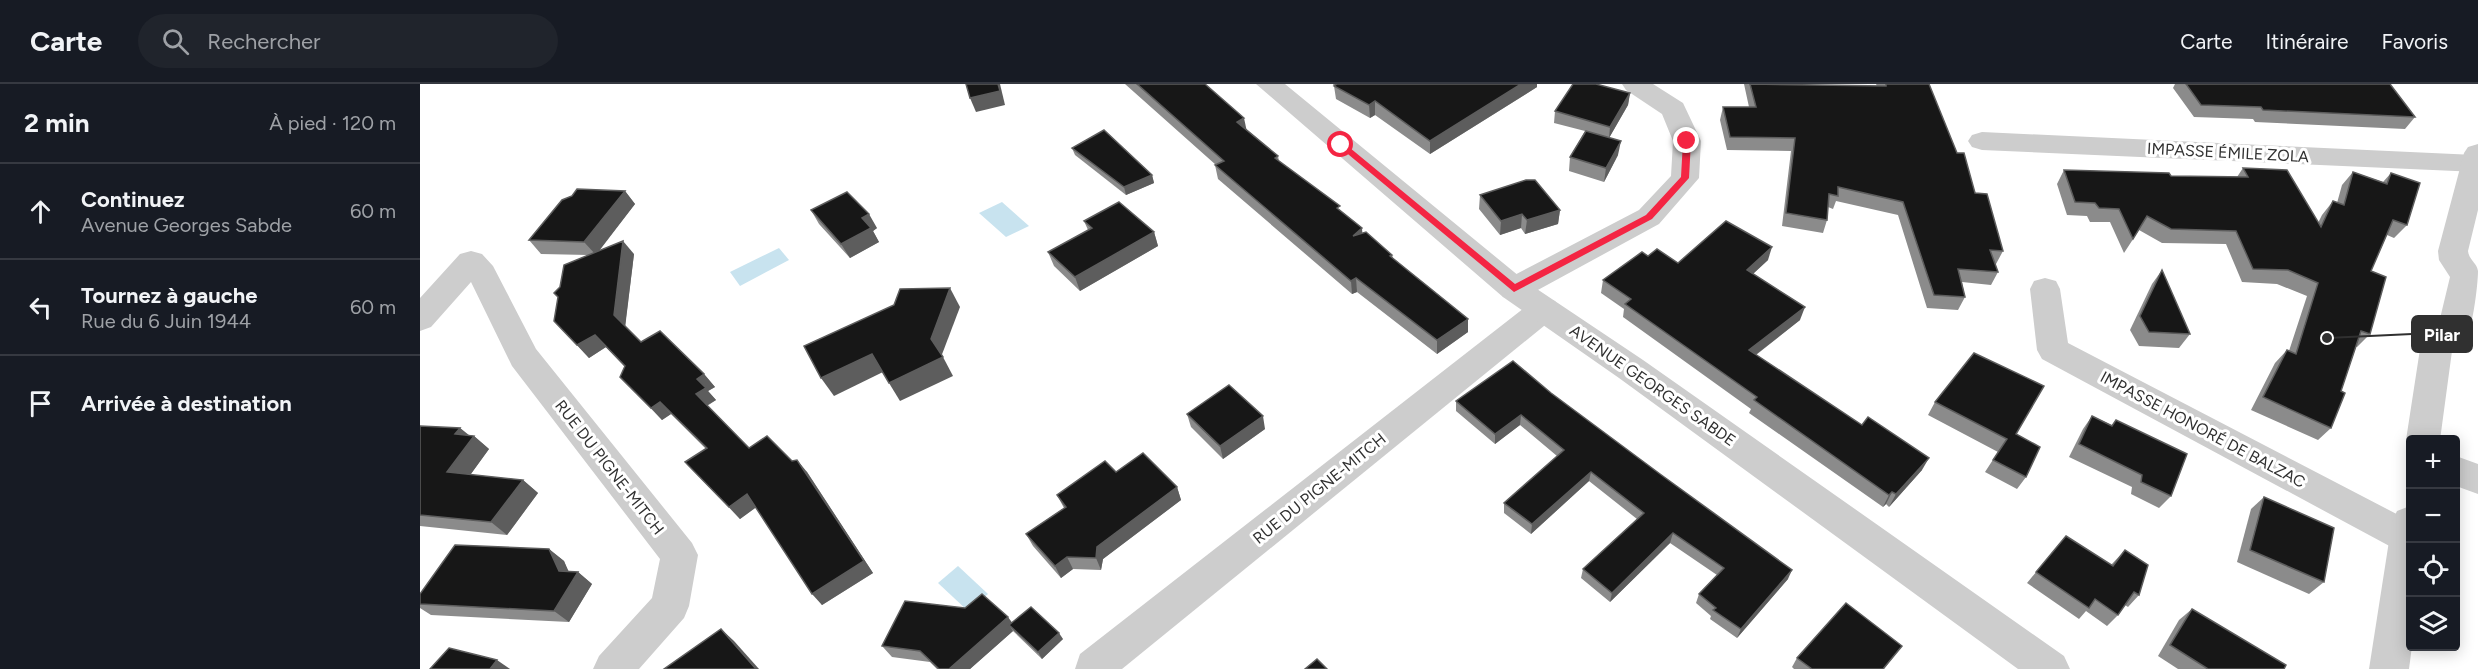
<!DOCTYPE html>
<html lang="fr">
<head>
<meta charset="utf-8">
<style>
	:root { --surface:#171b24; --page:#20242c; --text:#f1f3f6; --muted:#9ea1a6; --line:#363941 }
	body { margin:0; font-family:Figtree,sans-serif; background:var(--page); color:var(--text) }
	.controls { position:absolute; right:18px; bottom:18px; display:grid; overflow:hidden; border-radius:6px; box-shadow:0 3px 15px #0003 }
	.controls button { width:54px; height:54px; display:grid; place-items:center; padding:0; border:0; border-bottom:2px solid var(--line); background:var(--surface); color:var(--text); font:30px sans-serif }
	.stop { position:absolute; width:18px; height:18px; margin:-14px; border:4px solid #f42543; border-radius:50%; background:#fff }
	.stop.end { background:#f42543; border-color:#fff; box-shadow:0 2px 6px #0008 }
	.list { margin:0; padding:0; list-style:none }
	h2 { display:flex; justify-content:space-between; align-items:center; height:78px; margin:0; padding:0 24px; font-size:26px }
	h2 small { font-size:20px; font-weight:400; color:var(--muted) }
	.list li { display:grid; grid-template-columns:39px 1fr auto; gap:18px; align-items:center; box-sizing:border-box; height:96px; padding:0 24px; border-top:2px solid var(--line) }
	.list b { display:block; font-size:22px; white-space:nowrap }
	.list p { margin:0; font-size:20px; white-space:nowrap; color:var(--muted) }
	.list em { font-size:20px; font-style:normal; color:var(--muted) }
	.icon { flex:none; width:33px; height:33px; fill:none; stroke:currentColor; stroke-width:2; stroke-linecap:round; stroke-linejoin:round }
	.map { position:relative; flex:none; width:2058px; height:585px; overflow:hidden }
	header { display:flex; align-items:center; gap:36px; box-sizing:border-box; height:84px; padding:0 30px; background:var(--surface); border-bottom:2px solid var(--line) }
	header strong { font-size:28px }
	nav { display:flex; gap:33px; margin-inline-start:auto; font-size:21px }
	.search { width:420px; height:54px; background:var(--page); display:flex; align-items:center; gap:15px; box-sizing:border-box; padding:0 21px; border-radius:33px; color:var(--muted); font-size:22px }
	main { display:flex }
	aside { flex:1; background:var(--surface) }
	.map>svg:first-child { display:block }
	.water { fill:#c8e3ef }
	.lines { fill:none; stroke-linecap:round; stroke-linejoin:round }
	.minor { fill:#cdcdcd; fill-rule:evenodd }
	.tertiary { fill:#cdcdcd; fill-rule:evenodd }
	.wall { fill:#8b8b8b }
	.shaded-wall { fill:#5d5d5d }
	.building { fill:#171717; stroke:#5d5d5d; stroke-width:1.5 }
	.route { fill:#f42543 }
	.labels { text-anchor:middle; stroke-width:6; stroke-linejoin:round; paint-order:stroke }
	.street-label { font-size:16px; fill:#303030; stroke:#fff }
	.leader { fill:none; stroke:#303030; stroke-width:2 }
	.callout-dot { fill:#303030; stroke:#fff; stroke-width:2 }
	.callout { fill:#303030; stroke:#303030; stroke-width:2 }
	.callout-label { font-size:18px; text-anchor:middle; font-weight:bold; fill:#fff }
</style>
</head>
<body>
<header>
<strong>Carte</strong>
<div class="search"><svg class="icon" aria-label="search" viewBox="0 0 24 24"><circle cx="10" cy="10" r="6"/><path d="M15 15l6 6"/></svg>Rechercher</div>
<nav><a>Carte</a><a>Itinéraire</a><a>Favoris</a></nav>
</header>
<main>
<aside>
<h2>2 min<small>À pied · 120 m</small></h2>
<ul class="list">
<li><svg class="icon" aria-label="ahead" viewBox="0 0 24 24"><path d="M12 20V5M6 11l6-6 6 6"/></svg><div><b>Continuez</b><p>Avenue Georges Sabde</p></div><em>60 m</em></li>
<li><svg class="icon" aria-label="left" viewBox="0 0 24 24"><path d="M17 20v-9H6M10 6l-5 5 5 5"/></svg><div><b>Tournez à gauche</b><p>Rue du 6 Juin 1944</p></div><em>60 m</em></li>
<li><svg class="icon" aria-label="arrive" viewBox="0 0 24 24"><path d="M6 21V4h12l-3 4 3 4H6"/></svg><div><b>Arrivée à destination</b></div></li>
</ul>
</aside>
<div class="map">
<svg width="2058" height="585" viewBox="0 0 2058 585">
	<rect width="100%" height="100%" fill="#fff"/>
	<g class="water">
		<polygon points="582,118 609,142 586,153 559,129"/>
		<polygon points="359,164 369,176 320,202 310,188"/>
		<polygon points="538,482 568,510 548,527 518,499"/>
	</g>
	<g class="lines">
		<g class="minor">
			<polygon points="1202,0 1233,0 1263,19 1281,57 1279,94 1239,140 1105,213 1094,216 1083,213 1079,205 1083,197 1219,126 1251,92 1253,57 1242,30 1206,6"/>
			<polygon points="1562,48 2055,71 2058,72 2058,88 1562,66 1552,63 1548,57 1552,51"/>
			<polygon points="51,167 62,170 73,182 116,265 272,459 278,471 269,522 264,534 219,585 173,585 179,572 232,514 240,475 92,282 51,198 11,243 0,247 0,214 40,170"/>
			<polygon points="1625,194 1636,197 1640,205 1648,259 1990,437 1990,469 1975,465 1622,275 1617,266 1610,205 1614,197"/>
			<polygon points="1124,213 1135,217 1140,225 1135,233 702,585 655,585 660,570 1113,217"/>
			<polygon points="2036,372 2058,380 2058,410 2036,402"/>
		</g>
		<g class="tertiary">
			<polygon points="836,0 865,0 1105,197 1223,276 1644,572 1650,585 1598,585 1199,294 1083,213"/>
			<path d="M2058,60V126L2048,167C2049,176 2057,179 2058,187C2058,202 2052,249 2044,260C2041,264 2036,265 2032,267L2020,356H1990V365L1986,356L2000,265L2010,249L2017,247L2030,193L2019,176L2018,167L2044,69L2048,63Z"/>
			<polygon points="1990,422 1992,562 1989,585 1949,585 1972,438 1977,427"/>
		</g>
	</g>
	<g class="wall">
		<polygon points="705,0 785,0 826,45 858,72 859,77 942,144 942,149 972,171 973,174 1048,235 1048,248 1017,270 937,208 932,210 798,95 795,81 796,81"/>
		<polygon points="913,0 1117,0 1117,3 1010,70 955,31 950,34 916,15 914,2"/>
		<polygon points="1324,0 1457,2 1456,0 1509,0 1537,69 1583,167 1576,180 1575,180 1578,188 1571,201 1542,198 1545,213 1538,226 1507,224 1478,131 1416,117 1413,125 1408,123 1407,136 1403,149 1362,142 1371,67 1307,66 1300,36 1303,23 1329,23"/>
		<polygon points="1755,0 1970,0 1995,33 1985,45 1835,38 1833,35 1774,33 1753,4"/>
		<polygon points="1210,9 1208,21 1189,54 1198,71 1184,98 1149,87 1150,73 1165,47 1134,39 1135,27"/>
		<polygon points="652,64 732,91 734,99 706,111 655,71"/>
		<polygon points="1823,84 1898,139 1902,131 1913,117 1917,119 1922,101 1933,88 1963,98 1971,89 1987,141 1974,154 1967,151 1951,187 1950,250 1937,263 1936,263 1921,307 1911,344 1898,356 1831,326 1855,279 1867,266 1869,267 1887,212 1857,200 1822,198 1806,160 1742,159 1719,146 1704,169 1690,138 1670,138 1667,132 1647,131 1637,100 1644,86 1751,92 1817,93"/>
		<polygon points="205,107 215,120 179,166 214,170 205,242 221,258 284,290 295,303 288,307 296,316 287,322 329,364 372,377 387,388 453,489 402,521 336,423 320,435 265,378 286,365 251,330 242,336 212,305 200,293 205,283 186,263 169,274 134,237 168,171 121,170 109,156"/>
		<polygon points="1060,111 1140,126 1138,140 1105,150 1101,144 1080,151 1059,125"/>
		<polygon points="391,126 457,144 453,147 459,158 430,174 399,140"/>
		<polygon points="664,137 734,148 738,162 660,207 634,182 628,168 668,146"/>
		<polygon points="1228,172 1258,179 1348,176 1333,190 1380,236 1336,271 1502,386 1469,423 1466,420 1463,423 1329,329 1331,325 1203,233 1204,225 1181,209 1183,196"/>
		<polygon points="1742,186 1770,250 1759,264 1719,262 1710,246 1732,200"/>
		<polygon points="1131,309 1368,495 1317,554 1290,535 1291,532 1276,519 1279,510 1297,491 1250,459 1190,518 1161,494 1163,485 1217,435 1169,397 1111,450 1084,429 1084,419 1137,372 1100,341 1075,360 1036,327 1036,317"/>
		<polygon points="1515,318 1596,350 1606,393 1597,405 1565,388 1578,368 1508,331"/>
		<polygon points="767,330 845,345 803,375 771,343"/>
		<polygon points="1672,332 1692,341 1696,336 1751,412 1739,424 1711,410 1712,403 1649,373 1663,345"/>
		<polygon points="0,342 40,344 49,351 54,352 69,365 50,391 103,396 118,409 87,451 0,442"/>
		<polygon points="696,388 757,403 761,416 683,475 681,486 653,485 641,494 613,462 606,450 644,424 637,411"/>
		<polygon points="1844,413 1904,498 1889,510 1817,478 1831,425"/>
		<polygon points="1646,452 1691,481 1705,466 1719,511 1708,523 1705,521 1698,531 1687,542 1666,527 1659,535 1607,499"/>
		<polygon points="129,465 144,477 148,488 158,488 172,500 149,538 11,531 0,524 0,510"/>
		<polygon points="1772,525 1864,585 1758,585 1738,572 1759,536"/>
		<polygon points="592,539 643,555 622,575 593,547 550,585 517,585 510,578 472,573 462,562"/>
		<polygon points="1482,562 1464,585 1374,585 1372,583 1377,574"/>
	</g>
	<g class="shaded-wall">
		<polygon points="578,0 580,0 585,21 556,28 550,14"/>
		<polygon points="1101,0 1117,0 1117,3 1010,70 1010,57"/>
		<polygon points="1210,9 1208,21 1189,54 1190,43"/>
		<polygon points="955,17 955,31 950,34 949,21"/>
		<polygon points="824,34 827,48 817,38"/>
		<polygon points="1201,57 1198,71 1184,98 1186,84"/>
		<polygon points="732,91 734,99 706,111 704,103"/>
		<polygon points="205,107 215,120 176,171 164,158"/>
		<polygon points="1140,126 1138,140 1105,150 1107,136"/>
		<polygon points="449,130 457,144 453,147 459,158 430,174 421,160 442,134"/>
		<polygon points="1102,130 1101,144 1080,151 1081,137"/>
		<polygon points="942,144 943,158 933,152"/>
		<polygon points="734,148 738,162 660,207 655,193"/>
		<polygon points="203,157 214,170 205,244 194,231"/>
		<polygon points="1352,163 1348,176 1323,199 1327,186"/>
		<polygon points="936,194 937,208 932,210 931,197"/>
		<polygon points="530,204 540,223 521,273 511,255"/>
		<polygon points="1385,223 1380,236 1325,279 1329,266"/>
		<polygon points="1048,235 1048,248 1017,270 1017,256"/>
		<polygon points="175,251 186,263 169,274 157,261"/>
		<polygon points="452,270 463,288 414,312 401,294"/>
		<polygon points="523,273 533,292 480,317 469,299"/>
		<polygon points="284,290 295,303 288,307 296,316 286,322 276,310 277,295"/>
		<polygon points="240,318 251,330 242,336 231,324"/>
		<polygon points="1101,331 1100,341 1075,360 1075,350"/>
		<polygon points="843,332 845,345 803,375 800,362"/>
		<polygon points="40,344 52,354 54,352 69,365 43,401 27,388 35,350"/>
		<polygon points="1509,374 1502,386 1469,423 1476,410"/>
		<polygon points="377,376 387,388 453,489 402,521 392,510"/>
		<polygon points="1171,388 1169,397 1111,450 1112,440"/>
		<polygon points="103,396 118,409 87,451 71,438"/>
		<polygon points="757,403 761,416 683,475 681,486 676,474 677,463"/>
		<polygon points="1472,408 1466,420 1463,423 1469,411"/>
		<polygon points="327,410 338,422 320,435 309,423"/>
		<polygon points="1253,449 1250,459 1190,518 1192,509"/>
		<polygon points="129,465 144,477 153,497 158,488 172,500 149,538 134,527 139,487"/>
		<polygon points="647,473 653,485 641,494 635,482"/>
		<polygon points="1372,486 1368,495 1317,554 1321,545"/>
		<polygon points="588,533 596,544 589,541 593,547 550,585 529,585"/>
		<polygon points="301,545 314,557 339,585 336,585"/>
		<polygon points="639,549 643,555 622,575 618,568"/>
		<polygon points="77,576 90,585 70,585"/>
	</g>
	<g class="building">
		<polygon points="546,0 578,0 580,7 550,14"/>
		<polygon points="717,0 785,0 824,34 817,38 858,72 855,74 920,122 917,124 942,144 933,152 946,148 972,171 970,172 1048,235 1017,256 936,194 931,197 795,81 804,77"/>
		<polygon points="917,0 1101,0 1010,57 955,17 949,21 914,2"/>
		<polygon points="1153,0 1176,0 1210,9 1190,43 1135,27"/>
		<polygon points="1330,0 1466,2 1466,0 1509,0 1537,69 1544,69 1555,109 1567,110 1583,167 1570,166 1578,188 1538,185 1545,213 1514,211 1483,118 1418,103 1418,112 1409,110 1407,136 1366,129 1375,54 1310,53 1303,23 1336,23"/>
		<polygon points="1766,0 1970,0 1995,33 1843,26 1841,23 1781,21"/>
		<polygon points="684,46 732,91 704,103 652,64"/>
		<polygon points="1166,47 1201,57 1186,84 1150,73"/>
		<polygon points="1823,84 1867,86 1901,143 1913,117 1924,121 1933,88 1967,100 1971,89 2000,99 1987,141 1973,136 1951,187 1966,193 1950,250 1941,247 1921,307 1925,309 1911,344 1843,313 1867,266 1876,270 1898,199 1868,186 1833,185 1816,147 1751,145 1727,132 1713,155 1699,125 1679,124 1675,119 1655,118 1644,86 1749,89 1751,92 1828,93"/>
		<polygon points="1106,96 1115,96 1140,126 1107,136 1102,130 1081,137 1060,111"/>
		<polygon points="157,105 205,107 164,158 109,156 142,116 152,112"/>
		<polygon points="427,108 449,130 442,134 451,144 421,160 391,126"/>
		<polygon points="699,118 734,148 655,193 628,168 672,144 664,137"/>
		<polygon points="1306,137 1352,163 1327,186 1385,223 1329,266 1442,341 1448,333 1509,374 1476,410 1472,408 1469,411 1334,316 1337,313 1205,220 1211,215 1183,196 1222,168 1228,172 1237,165 1258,179"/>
		<polygon points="203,157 194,231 221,258 240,247 284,290 277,295 286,304 276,310 329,364 347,352 372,377 377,376 444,477 392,510 327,410 309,423 265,378 287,364 240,318 231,324 200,293 205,282 175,251 157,261 134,237 138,213 134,209 140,203 144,181"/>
		<polygon points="1742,186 1770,250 1729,248 1720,232"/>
		<polygon points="530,204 511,255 523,273 469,299 452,270 401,294 384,262 474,221 480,205"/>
		<polygon points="1554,269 1624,302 1596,350 1620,363 1606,393 1573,376 1587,355 1515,318"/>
		<polygon points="1093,277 1131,309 1240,390 1372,486 1321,545 1293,526 1296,524 1279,510 1304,484 1253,449 1192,509 1163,485 1224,429 1171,388 1112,440 1084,419 1144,366 1101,331 1075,350 1036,317"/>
		<polygon points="809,301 843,332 800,362 767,330"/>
		<polygon points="1672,332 1692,342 1696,336 1767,370 1751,412 1721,398 1722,391 1659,360"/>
		<polygon points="0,342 40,344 35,350 54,352 27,388 103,396 71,438 0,431"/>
		<polygon points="723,369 757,403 677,463 676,474 647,473 635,482 606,450 646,423 637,411 685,377 696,388"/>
		<polygon points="1844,413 1914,444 1904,498 1830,466"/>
		<polygon points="1646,452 1693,482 1705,466 1728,481 1719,511 1714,508 1698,531 1675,515 1669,524 1616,488"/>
		<polygon points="35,461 129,465 139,487 158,488 134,527 0,520 0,510"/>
		<polygon points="562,510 588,533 529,585 519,585 500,567 462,562 485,517 545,524"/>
		<polygon points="1426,519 1482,562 1463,585 1392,585 1377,574"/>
		<polygon points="611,523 639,549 618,568 589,541"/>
		<polygon points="1772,525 1866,581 1864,585 1788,585 1750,561"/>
		<polygon points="301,545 336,585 244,585"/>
		<polygon points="29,564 77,576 70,585 10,585"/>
		<polygon points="897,575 907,585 885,585"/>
	</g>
	<polygon class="route" points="1267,54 1271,57 1269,94 1232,135 1094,208 917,61 924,59 1095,200 1226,131 1261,93 1263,57"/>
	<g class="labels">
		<g class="street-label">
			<text transform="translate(1808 68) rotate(3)" y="6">IMPASSE ÉMILE ZOLA</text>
			<text transform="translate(1233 301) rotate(35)" y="6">AVENUE GEORGES SABDE</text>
			<text transform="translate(1783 345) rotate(28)" y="6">IMPASSE HONORÉ DE BALZAC</text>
			<text transform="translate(190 383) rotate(52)" y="6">RUE DU PIGNE-MITCH</text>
			<text transform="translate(899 404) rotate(-39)" y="6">RUE DU PIGNE-MITCH</text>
		</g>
	</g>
	<path class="leader" d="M1907 254L1992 250"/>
	<circle class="callout-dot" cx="1907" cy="254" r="6"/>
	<rect class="callout" x="1992" y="232" width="60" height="36" rx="6"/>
	<g class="callout-label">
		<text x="2022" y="257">Pilar</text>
	</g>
</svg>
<div class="controls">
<button>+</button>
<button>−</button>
<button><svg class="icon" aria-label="locate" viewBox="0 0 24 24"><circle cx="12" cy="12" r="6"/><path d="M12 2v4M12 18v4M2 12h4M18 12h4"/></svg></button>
<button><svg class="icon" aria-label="layers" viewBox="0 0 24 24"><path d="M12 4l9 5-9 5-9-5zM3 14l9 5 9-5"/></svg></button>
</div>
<div class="stop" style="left:921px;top:61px"></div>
<div class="stop end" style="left:1267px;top:57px"></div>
</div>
</main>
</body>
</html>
